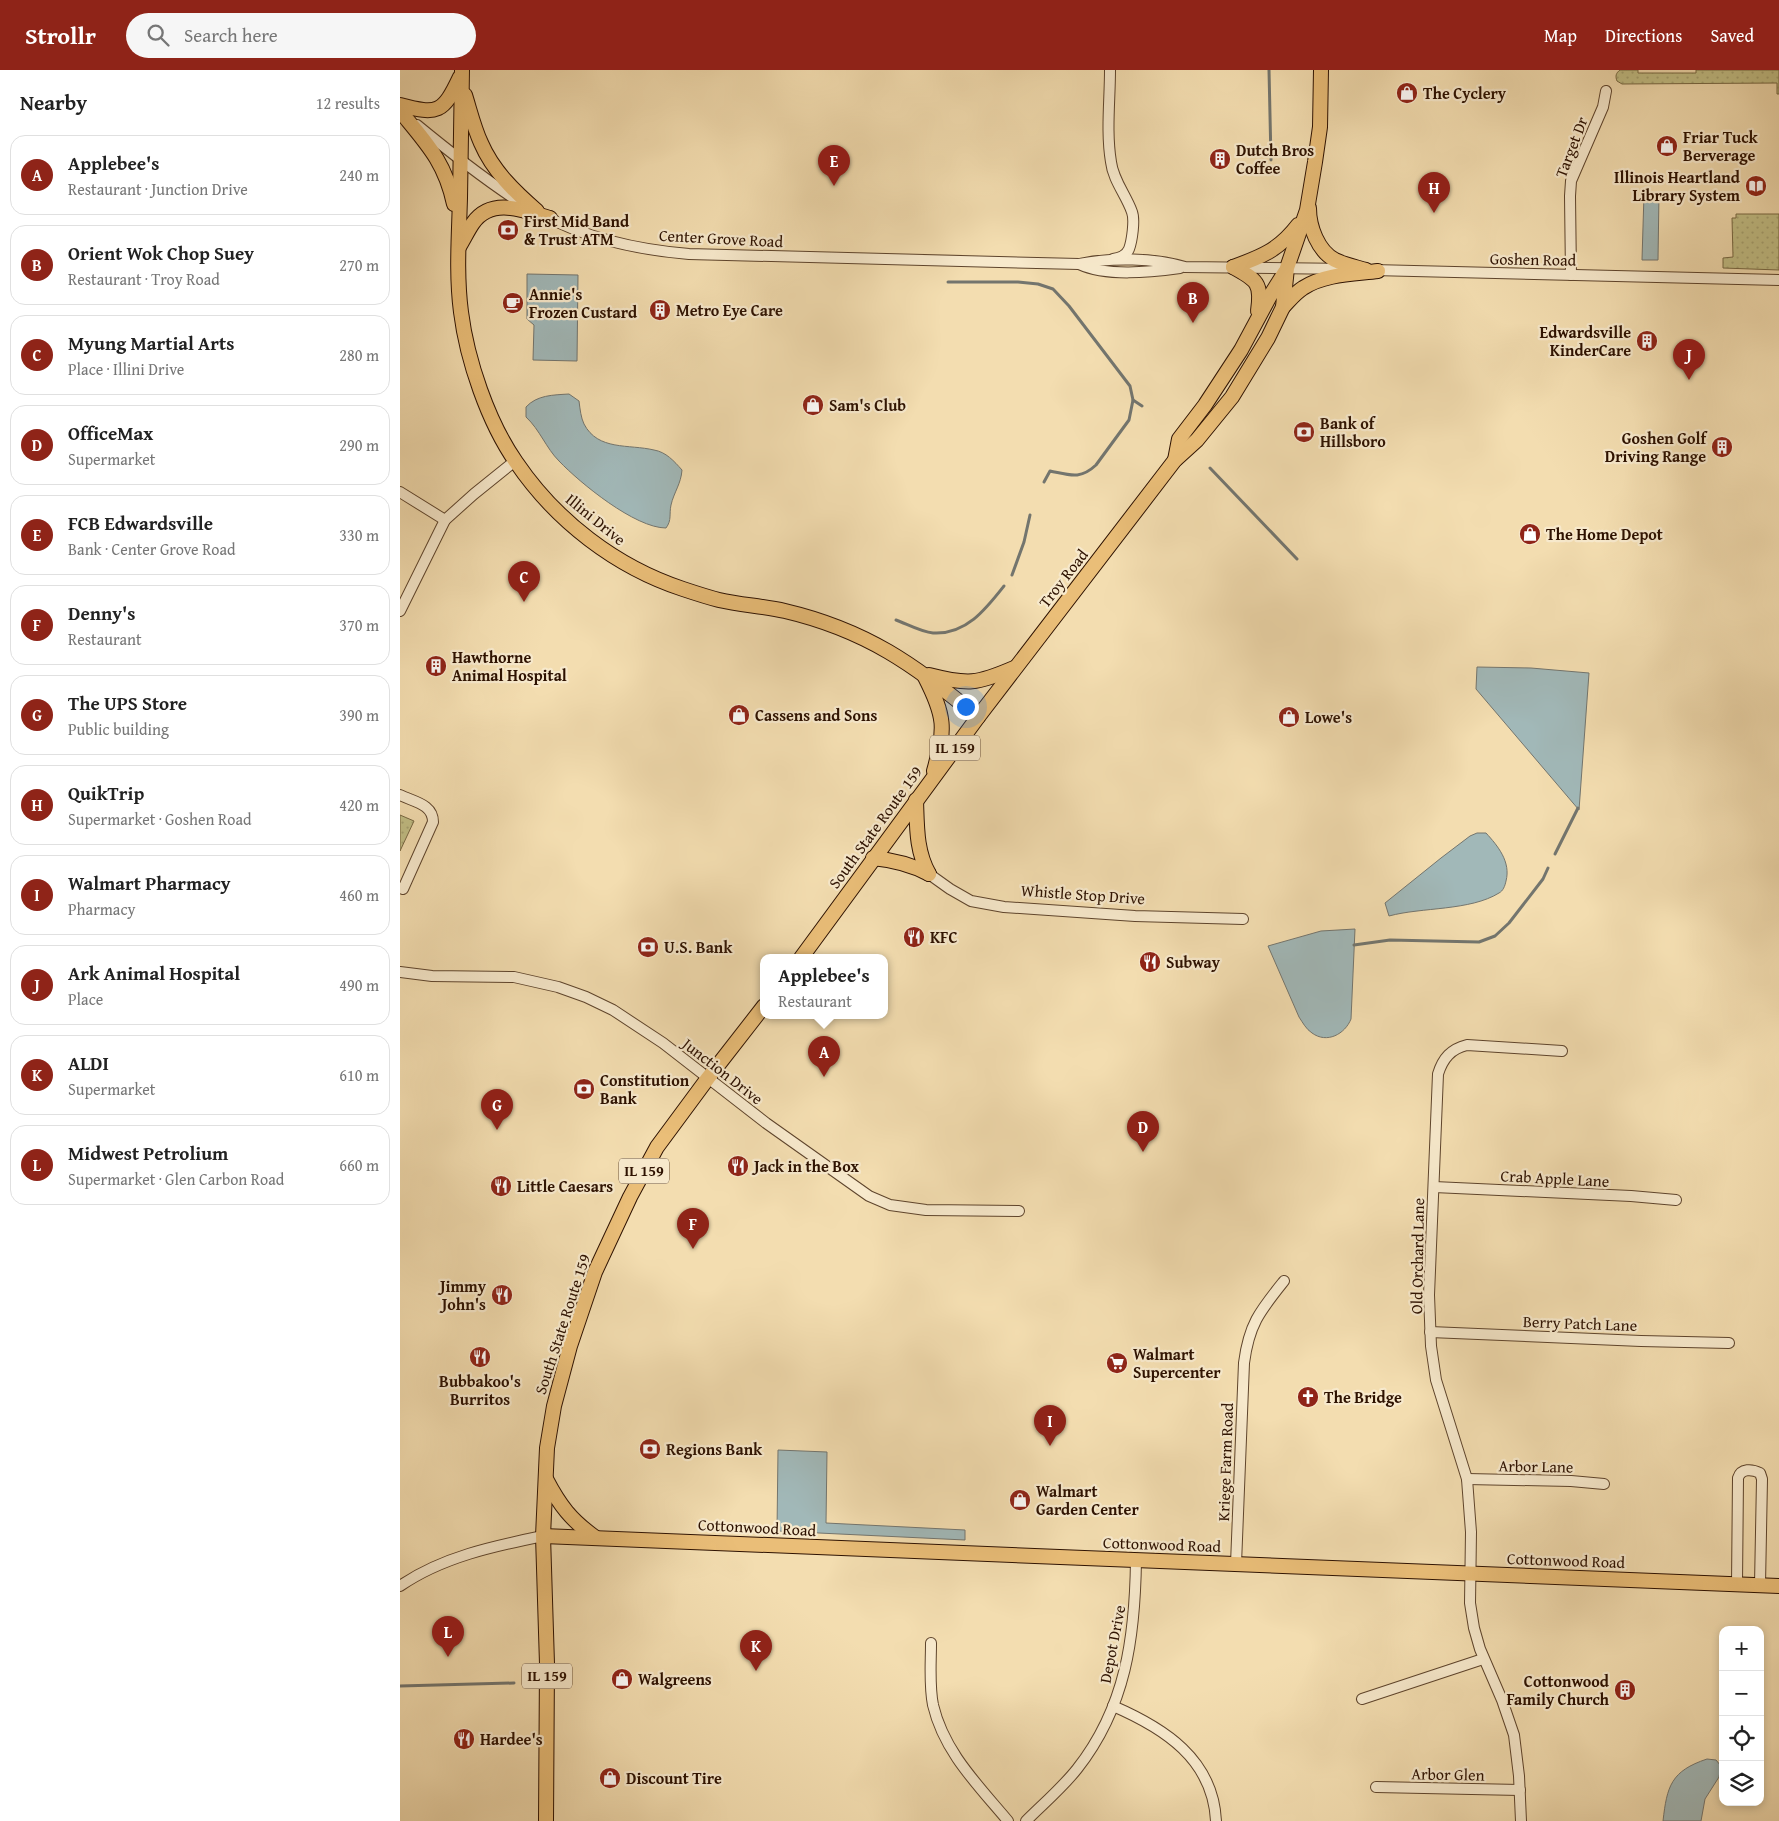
<!DOCTYPE html>
<html lang="en">
<head>
<meta charset="utf-8">
<style>
	:root { --surface:#fff; --page:#f6f6f6; --text:#222; --muted:#767676; --line:#e0e0e0; --accent:#8f2418 }
	body { margin:0; font-family:"Gentium Book Plus",serif; background:var(--page); color:var(--text) }
	.controls { position:absolute; right:15px; bottom:15px; display:grid; overflow:hidden; border-radius:10px; box-shadow:0 2px 8px #0003 }
	.controls button { width:45px; height:45px; display:grid; place-items:center; padding:0; border:0; border-bottom:1px solid var(--line); background:var(--surface); color:var(--text); font:25px sans-serif }
	.you { position:absolute; left:565px; top:636px; width:18px; height:18px; margin:-12px; border:4px solid #fff; border-radius:50%; background:#1a73e8; box-shadow:0 0 0 8px #1a73e833 }
	.badge { display:grid; place-items:center; width:32px; height:32px; border-radius:50%; background:var(--accent); color:#fff; font-size:16px; font-weight:700 }
	.pin { position:absolute; translate:-50% -41px; filter:drop-shadow(0 1px 2px #0008) }
	.pin::after { content:''; position:absolute; top:26px; width:18px; height:15px; background:inherit; clip-path:polygon(0 0,100% 0,50% 100%) }
	.popup { position:absolute; left:360px; top:884px; width:128px; height:65px; box-sizing:border-box; display:grid; place-content:center; border-radius:10px; background:var(--surface); filter:drop-shadow(0 1px 4px #0005); font-size:16px; white-space:nowrap; color:var(--muted) }
	.popup b { font-size:19px; color:var(--text) }
	.popup::after { content:''; position:absolute; left:50%; top:100%; margin-left:-10px; border:10px solid transparent; border-top-color:var(--surface) }
	.list { margin:0; padding:0; list-style:none }
	h2 { display:flex; justify-content:space-between; align-items:center; height:65px; margin:0; padding:0 20px; font-size:21px }
	h2 small { font-size:16px; font-weight:400; color:var(--muted) }
	.list li { display:grid; grid-template-columns:32px 1fr auto; gap:15px; align-items:center; box-sizing:border-box; height:80px; margin:0 10px 10px; padding:0 10px; border:1px solid var(--line); border-radius:15px }
	.list b { display:block; font-size:19px; white-space:nowrap }
	.list p { margin:0; font-size:16px; white-space:nowrap; color:var(--muted) }
	.list em { font-size:16px; font-style:normal; color:var(--muted) }
	.icon { flex:none; width:28px; height:28px; fill:none; stroke:currentColor; stroke-width:2; stroke-linecap:round; stroke-linejoin:round }
	.map { position:relative; flex:none; width:1379px; height:1751px; overflow:hidden }
	header { display:flex; align-items:center; gap:30px; box-sizing:border-box; height:70px; padding:0 25px; background:var(--accent); color:#fff }
	header strong { font-size:24px }
	nav { display:flex; gap:28px; margin-inline-start:auto; font-size:18px }
	.search { width:350px; height:45px; background:var(--page); display:flex; align-items:center; gap:12px; box-sizing:border-box; padding:0 18px; border-radius:28px; color:var(--muted); font-size:19px }
	main { display:flex }
	aside { flex:1; background:var(--surface) }
	.map>svg:first-child { display:block }
	.grass { fill:url(#grass-dots); stroke:#786843 }
	.water { fill:#a1b8b8; stroke:#73756e }
	.lines { fill:none; stroke-linecap:round; stroke-linejoin:round }
	.stream { stroke:#73756e; stroke-width:3 }
	.minor-casing { stroke:#5e442c; stroke-width:12 }
	.major-casing { stroke:#2d1100; stroke-width:16 }
	.minor { stroke:#f7e9cc; stroke-width:10 }
	.major { stroke:#eabe78; stroke-width:14 }
	.labels { text-anchor:middle; stroke-width:4.5; stroke-linejoin:round; paint-order:stroke }
	.shield { fill:#f7e9cc; stroke:#6a523d; stroke-width:1 }
	.shield-label { font-size:15px; font-weight:bold; fill:#2d1100 }
	.poi-label { font-size:16px; font-weight:bold; fill:#2d1100; stroke:#f7e9cc; text-anchor:start }
	.street-label { font-size:16px; fill:#2d1100; stroke:#f7e9cc }
</style>
</head>
<body>
<header>
<strong>Strollr</strong>
<div class="search"><svg class="icon" aria-label="search" viewBox="0 0 24 24"><circle cx="10" cy="10" r="6"/><path d="M15 15l6 6"/></svg>Search here</div>
<nav><a>Map</a><a>Directions</a><a>Saved</a></nav>
</header>
<main>
<aside>
<h2>Nearby<small>12 results</small></h2>
<ul class="list">
<li><span class="badge">A</span><div><b>Applebee's</b><p>Restaurant · Junction Drive</p></div><em>240 m</em></li>
<li><span class="badge">B</span><div><b>Orient Wok Chop Suey</b><p>Restaurant · Troy Road</p></div><em>270 m</em></li>
<li><span class="badge">C</span><div><b>Myung Martial Arts</b><p>Place · Illini Drive</p></div><em>280 m</em></li>
<li><span class="badge">D</span><div><b>OfficeMax</b><p>Supermarket</p></div><em>290 m</em></li>
<li><span class="badge">E</span><div><b>FCB Edwardsville</b><p>Bank · Center Grove Road</p></div><em>330 m</em></li>
<li><span class="badge">F</span><div><b>Denny's</b><p>Restaurant</p></div><em>370 m</em></li>
<li><span class="badge">G</span><div><b>The UPS Store</b><p>Public building</p></div><em>390 m</em></li>
<li><span class="badge">H</span><div><b>QuikTrip</b><p>Supermarket · Goshen Road</p></div><em>420 m</em></li>
<li><span class="badge">I</span><div><b>Walmart Pharmacy</b><p>Pharmacy</p></div><em>460 m</em></li>
<li><span class="badge">J</span><div><b>Ark Animal Hospital</b><p>Place</p></div><em>490 m</em></li>
<li><span class="badge">K</span><div><b>ALDI</b><p>Supermarket</p></div><em>610 m</em></li>
<li><span class="badge">L</span><div><b>Midwest Petrolium</b><p>Supermarket · Glen Carbon Road</p></div><em>660 m</em></li>
</ul>
</aside>
<div class="map">
<svg width="1379" height="1751" viewBox="0 0 1379 1751">
	<defs>
		<pattern id="grass-dots" width="8" height="8" patternUnits="userSpaceOnUse" patternTransform="scale(1.25)"><rect width="8" height="8" fill="#c2bf86"/><path d="M2 2h.1M6 6h.1" fill="none" stroke="#a7a372" stroke-width="1.8" stroke-linecap="round"/></pattern>
	</defs>
	<rect width="100%" height="100%" fill="#f3ddb0"/>
	<filter id="stains"><feTurbulence type="fractalNoise" baseFrequency=".004" numOctaves="4"/><feColorMatrix values="0 0 0 0 .2 0 0 0 0 .09 0 0 0 0 .02 0 0 0 .5 -.17"/></filter>
	<radialGradient id="worn" r=".72"><stop offset=".6" stop-color="#630" stop-opacity="0"/><stop offset="1" stop-color="#630" stop-opacity=".3"/></radialGradient>
	<g class="grass">
		<path d="M1220,0H1238V3H1296V0H1379V24H1377V13L1222,14L1217,11C1215,6 1216,3 1220,0Z"/>
		<polygon points="1336,144 1379,144 1379,200 1323,198 1323,188 1333,187 1332,148 1336,148"/>
		<polygon points="0,745 14,751 0,781"/>
	</g>
	<g class="water">
		<polygon points="1244,124 1259,124 1258,190 1242,190"/>
		<polygon points="127,204 178,205 177,291 133,290 134,255 127,249"/>
		<path d="M169,324L179,331C180,339 181,348 184,354C198,381 229,374 254,380C266,382 274,391 282,400C281,414 274,422 271,435C269,444 272,450 266,458C235,458 180,413 159,391C146,378 140,360 126,347V337C137,325 153,325 169,324Z"/>
		<polygon points="1077,597 1131,598 1189,603 1179,740 1076,619"/>
		<path d="M1077,763H1086C1098,776 1111,792 1106,811C1105,816 1103,821 1099,823C1070,841 1022,837 989,846L985,833L1041,788L1070,766Z"/>
		<path d="M955,859L951,949C945,964 927,974 912,963C906,959 903,953 899,947L868,876L921,861Z"/>
		<polygon points="378,1380 427,1382 426,1453 565,1460 565,1470 377,1461"/>
		<path d="M1307,1689L1316,1690L1321,1696L1319,1707L1305,1729L1301,1751H1263C1267,1716 1271,1701 1307,1689Z"/>
	</g>
	<g class="lines">
		<g class="stream">
			<polyline points="869,0 871,90"/>
			<polyline points="548,212 618,212 638,214 653,219 669,236 730,316 733,330 742,336"/>
			<polyline points="810,398 897,489"/>
			<path d="M644,412L650,401C670,405 680,410 696,395L729,350L733,330"/>
			<polyline points="612,505 624,472 630,445"/>
			<path d="M496,550C507,554 521,562 533,563C566,565 586,539 604,516"/>
			<polyline points="1155,784 1178,738"/>
			<polyline points="954,875 990,870 1079,872 1095,866 1109,853 1143,809 1148,798"/>
			<polyline points="0,1616 114,1613"/>
		</g>
		<g class="minor-casing">
			<g id="minor">
				<path d="M710,0C710,30 706,62 711,92C713,110 726,125 732,142C735,150 732,171 729,179C726,186 720,188 713,189"/>
				<path d="M17,55C51,83 84,109 121,133"/>
				<path d="M145,146C189,169 240,180 289,184L679,194C712,187 754,188 785,197L951,199"/>
				<path d="M679,194C707,207 750,202 780,198"/>
				<polyline points="973,200 1379,210"/>
				<polyline points="1171,205 1170,126 1171,111 1203,37 1206,21"/>
				<polyline points="0,422 45,450"/>
				<polyline points="0,541 45,450 74,424 115,391"/>
				<path d="M0,725C14,732 33,734 33,752L3,819L0,818"/>
				<polyline points="529,804 550,819 571,831 604,837 735,846 843,849"/>
				<polyline points="0,902 32,906 114,907 158,917 186,927 213,940 263,973 366,1053 469,1126 490,1135 526,1140 619,1141"/>
				<polyline points="1034,1117 1231,1126 1276,1130"/>
				<polyline points="1030,1262 1241,1271 1329,1273"/>
				<polyline points="1067,1409 1171,1411 1204,1414"/>
				<path d="M836,1494L844,1293C849,1254 860,1241 884,1211"/>
				<path d="M1337,1514L1338,1408C1341,1398 1352,1399 1360,1403L1362,1409L1360,1515"/>
				<path d="M0,1516C42,1487 94,1476 143,1466"/>
				<path d="M531,1573C531,1593 529,1615 533,1635C544,1682 578,1715 608,1751"/>
				<polyline points="962,1629 1083,1589"/>
				<path d="M713,1636C764,1658 813,1689 816,1751"/>
				<polyline points="976,1717 1120,1720"/>
				<path d="M626,1751C643,1734 662,1718 677,1699C726,1637 735,1567 736,1490"/>
				<path d="M1121,1751L1119,1706L1114,1665L1102,1630L1080,1579L1074,1558L1070,1533L1071,1462L1067,1409L1036,1310L1031,1276L1029,1225L1038,1004C1043,988 1051,979 1067,975L1162,981"/>
			</g>
		</g>
		<g class="major-casing">
			<g id="major">
				<path d="M62,0C61,43 61,85 60,128C59,166 56,204 61,242C67,290 88,352 116,392C156,451 216,497 283,519C295,523 307,527 319,530C341,535 363,536 385,541C466,560 515,595 578,647"/>
				<path d="M65,25C70,41 74,58 81,73C93,101 115,122 137,141"/>
				<path d="M0,35C38,45 43,43 60,7"/>
				<path d="M0,41C27,74 45,92 54,134"/>
				<path d="M909,138C909,157 918,181 935,190C945,195 956,197 966,200"/>
				<path d="M59,177C64,169 68,160 73,153C92,126 125,141 150,148"/>
				<path d="M833,197C861,187 879,180 898,155"/>
				<path d="M833,197C857,210 862,213 858,241"/>
				<path d="M883,237C889,231 895,223 903,218C924,204 954,204 978,201"/>
				<polyline points="775,390 779,369 805,335 841,280 870,226 885,202"/>
				<path d="M529,605C568,615 577,614 614,598"/>
				<path d="M525,607C545,646 546,658 534,701"/>
				<path d="M516,730C517,756 516,781 529,804"/>
				<path d="M473,788C493,790 511,794 529,804"/>
				<polyline points="401,888 578,647 775,390 797,370 832,327 868,268 883,237 887,198 907,140 915,92 920,57 921,0"/>
				<path d="M146,1409C160,1436 171,1450 196,1468"/>
				<polyline points="143,1466 1379,1516"/>
				<polyline points="146,1751 147,1594 143,1466 147,1378 154,1336 170,1276 195,1202 230,1127 257,1077 308,1008 364,936"/>
			</g>
		</g>
		<use href="#minor" class="minor"/>
		<use href="#major" class="major"/>
	</g>
	<defs>
		<g id="shop-disc" transform="scale(1.125)"><circle r="9.5" fill="#8f2418" stroke="#f7e9cc"/><path d="M-5-2.5h2.3a2.7 3.5 0 0 1 5.4 0H5L5.5 6h-11ZM-1.5-2.5h3a1.5 2.3 0 0 0-3 0Z" fill="#fff"/></g>
		<g id="building-disc" transform="scale(1.125)"><circle r="9.5" fill="#8f2418" stroke="#f7e9cc"/><path d="M-4-6H4V6H1V3H-1V6H-4ZM-2.5-4.3h1.7v1.8h-1.7ZM.8-4.3h1.7v1.8H.8ZM-2.5-1h1.7V.8h-1.7ZM.8-1h1.7V.8H.8Z" fill="#fff"/></g>
		<g id="library-disc" transform="scale(1.125)"><circle r="9.5" fill="#8f2418" stroke="#f7e9cc"/><path d="M-6-4Q-3-5.5-.7-3.5V5Q-3 3-6 4ZM6-4Q3-5.5 .7-3.5V5Q3 3 6 4Z" fill="#fff"/></g>
		<g id="bank-disc" transform="scale(1.125)"><circle r="9.5" fill="#8f2418" stroke="#f7e9cc"/><path d="M-6-4H6V4H-6ZM0-2.3a2.3 2.3 0 1 0 0 4.6a2.3 2.3 0 1 0 0-4.6Z" fill="#fff"/></g>
		<g id="cafe-disc" transform="scale(1.125)"><circle r="9.5" fill="#8f2418" stroke="#f7e9cc"/><path d="M-5.5-4.5H6V0H3Q3 3.5 0 3.5H-2.5Q-5.5 3.5-5.5 0ZM3-3.2v2h1.7v-2ZM-6 4.5H4V6H-6Z" fill="#fff"/></g>
		<g id="restaurant-disc" transform="scale(1.125)"><circle r="9.5" fill="#8f2418" stroke="#f7e9cc"/><path d="M-5-6h1v4h1v-4h1v4h1v-4h1v5L-1.5 .5V6h-2V.5L-5-1ZM5-6V6H3V1.5H1.5Q1.5-4 5-6Z" fill="#fff"/></g>
		<g id="supermarket-disc" transform="scale(1.125)"><circle r="9.5" fill="#8f2418" stroke="#f7e9cc"/><path d="M-6-5.5h2.5l.6 2H6L4.5 2H-2.5L-4.4-4H-6ZM-1.5 3.2a1.3 1.3 0 1 0 .1 0ZM3 3.2a1.3 1.3 0 1 0 .1 0Z" fill="#fff"/></g>
		<g id="church-disc" transform="scale(1.125)"><circle r="9.5" fill="#8f2418" stroke="#f7e9cc"/><path d="M-1.2-6h2.4v3.5h3.3v2.4h-3.3V6h-2.4V-.1h-3.3v-2.4h3.3Z" fill="#fff"/></g>
	</defs>
	<g fill-rule="evenodd">
		<use href="#shop-disc" x="1007" y="23"/>
		<use href="#shop-disc" x="1267" y="76"/>
		<use href="#building-disc" x="820" y="89"/>
		<use href="#library-disc" x="1356" y="116"/>
		<use href="#bank-disc" x="108" y="160"/>
		<use href="#cafe-disc" x="113" y="233"/>
		<use href="#building-disc" x="260" y="240"/>
		<use href="#building-disc" x="1247" y="271"/>
		<use href="#shop-disc" x="413" y="335"/>
		<use href="#bank-disc" x="904" y="362"/>
		<use href="#building-disc" x="1322" y="377"/>
		<use href="#shop-disc" x="1130" y="464"/>
		<use href="#building-disc" x="36" y="596"/>
		<use href="#shop-disc" x="339" y="645"/>
		<use href="#shop-disc" x="889" y="647"/>
		<use href="#restaurant-disc" x="514" y="867"/>
		<use href="#bank-disc" x="248" y="877"/>
		<use href="#restaurant-disc" x="750" y="892"/>
		<use href="#bank-disc" x="184" y="1019"/>
		<use href="#restaurant-disc" x="338" y="1096"/>
		<use href="#restaurant-disc" x="101" y="1116"/>
		<use href="#restaurant-disc" x="102" y="1225"/>
		<use href="#restaurant-disc" x="80" y="1287"/>
		<use href="#supermarket-disc" x="717" y="1293"/>
		<use href="#church-disc" x="908" y="1327"/>
		<use href="#bank-disc" x="250" y="1379"/>
		<use href="#shop-disc" x="620" y="1430"/>
		<use href="#shop-disc" x="222" y="1609"/>
		<use href="#building-disc" x="1225" y="1620"/>
		<use href="#restaurant-disc" x="64" y="1669"/>
		<use href="#shop-disc" x="210" y="1708"/>
	</g>
	<g class="labels">
		<g class="shield">
			<rect x="530" y="665.5" width="50" height="25" rx="4"/>
			<rect x="219" y="1088.5" width="50" height="25" rx="4"/>
			<rect x="122" y="1593.5" width="50" height="25" rx="4"/>
		</g>
		<g class="shield-label">
			<text x="555" y="683">IL 159</text>
			<text x="244" y="1106">IL 159</text>
			<text x="147" y="1611">IL 159</text>
		</g>
		<g class="poi-label">
			<text x="1023" y="29">The Cyclery</text>
			<text x="1283" y="73">Friar Tuck<tspan x="1283" dy="18">Berverage</tspan></text>
			<text x="836" y="86">Dutch Bros<tspan x="836" dy="18">Coffee</tspan></text>
			<text x="1340" y="113" text-anchor="end">Illinois Heartland<tspan x="1340" dy="18">Library System</tspan></text>
			<text x="124" y="157">First Mid Band<tspan x="124" dy="18">&amp; Trust ATM</tspan></text>
			<text x="129" y="230">Annie's<tspan x="129" dy="18">Frozen Custard</tspan></text>
			<text x="276" y="246">Metro Eye Care</text>
			<text x="1231" y="268" text-anchor="end">Edwardsville<tspan x="1231" dy="18">KinderCare</tspan></text>
			<text x="429" y="341">Sam's Club</text>
			<text x="920" y="359">Bank of<tspan x="920" dy="18">Hillsboro</tspan></text>
			<text x="1306" y="374" text-anchor="end">Goshen Golf<tspan x="1306" dy="18">Driving Range</tspan></text>
			<text x="1146" y="470">The Home Depot</text>
			<text x="52" y="593">Hawthorne<tspan x="52" dy="18">Animal Hospital</tspan></text>
			<text x="355" y="651">Cassens and Sons</text>
			<text x="905" y="653">Lowe's</text>
			<text x="530" y="873">KFC</text>
			<text x="264" y="883">U.S. Bank</text>
			<text x="766" y="898">Subway</text>
			<text x="200" y="1016">Constitution<tspan x="200" dy="18">Bank</tspan></text>
			<text x="354" y="1102">Jack in the Box</text>
			<text x="117" y="1122">Little Caesars</text>
			<text x="86" y="1222" text-anchor="end">Jimmy<tspan x="86" dy="18">John's</tspan></text>
			<text x="733" y="1290">Walmart<tspan x="733" dy="18">Supercenter</tspan></text>
			<text x="80" y="1317" text-anchor="middle">Bubbakoo's<tspan x="80" dy="18">Burritos</tspan></text>
			<text x="924" y="1333">The Bridge</text>
			<text x="266" y="1385">Regions Bank</text>
			<text x="636" y="1427">Walmart<tspan x="636" dy="18">Garden Center</tspan></text>
			<text x="238" y="1615">Walgreens</text>
			<text x="1209" y="1617" text-anchor="end">Cottonwood<tspan x="1209" dy="18">Family Church</tspan></text>
			<text x="80" y="1675">Hardee's</text>
			<text x="226" y="1714">Discount Tire</text>
		</g>
		<g class="street-label">
			<text transform="translate(1171 77) rotate(-69)" y="6">Target Dr</text>
			<text transform="translate(321 168) rotate(3)" y="6">Center Grove Road</text>
			<text transform="translate(1133 189) rotate(1)" y="6">Goshen Road</text>
			<text transform="translate(196 449) rotate(39)" y="6">Illini Drive</text>
			<text transform="translate(663 508) rotate(-52)" y="6">Troy Road</text>
			<text transform="translate(475 757) rotate(-54)" y="6">South State Route 159</text>
			<text transform="translate(683 824) rotate(4)" y="6">Whistle Stop Drive</text>
			<text transform="translate(323 1001) rotate(38)" y="6">Junction Drive</text>
			<text transform="translate(1155 1108) rotate(3)" y="6">Crab Apple Lane</text>
			<text transform="translate(1017 1186) rotate(-89)" y="6">Old Orchard Lane</text>
			<text transform="translate(1180 1253) rotate(2)" y="6">Berry Patch Lane</text>
			<text transform="translate(162 1254) rotate(-72)" y="6">South State Route 159</text>
			<text transform="translate(825 1392) rotate(-88)" y="6">Kriege Farm Road</text>
			<text transform="translate(1136 1396) rotate(1)" y="6">Arbor Lane</text>
			<text transform="translate(357 1457) rotate(3)" y="6">Cottonwood Road</text>
			<text transform="translate(762 1474) rotate(2)" y="6">Cottonwood Road</text>
			<text transform="translate(1166 1490) rotate(2)" y="6">Cottonwood Road</text>
			<text transform="translate(712 1574) rotate(-79)" y="6">Depot Drive</text>
			<text transform="translate(1048 1704) rotate(1)" y="6">Arbor Glen</text>
		</g>
	</g>
	<rect width="100%" height="100%" filter="url(#stains)"/>
	<rect width="100%" height="100%" fill="url(#worn)"/>
</svg>
<div class="controls">
<button>+</button>
<button>−</button>
<button><svg class="icon" aria-label="locate" viewBox="0 0 24 24"><circle cx="12" cy="12" r="6"/><path d="M12 2v4M12 18v4M2 12h4M18 12h4"/></svg></button>
<button><svg class="icon" aria-label="layers" viewBox="0 0 24 24"><path d="M12 4l9 5-9 5-9-5zM3 14l9 5 9-5"/></svg></button>
</div>
<div class="you"></div>
<div class="pin badge" style="left:424px;top:1007px">A</div>
<div class="popup"><b>Applebee's</b>Restaurant</div>
<div class="pin badge" style="left:793px;top:253px">B</div>
<div class="pin badge" style="left:124px;top:532px">C</div>
<div class="pin badge" style="left:743px;top:1082px">D</div>
<div class="pin badge" style="left:434px;top:116px">E</div>
<div class="pin badge" style="left:293px;top:1179px">F</div>
<div class="pin badge" style="left:97px;top:1060px">G</div>
<div class="pin badge" style="left:1034px;top:143px">H</div>
<div class="pin badge" style="left:650px;top:1376px">I</div>
<div class="pin badge" style="left:1289px;top:310px">J</div>
<div class="pin badge" style="left:356px;top:1601px">K</div>
<div class="pin badge" style="left:48px;top:1587px">L</div>
</div>
</main>
</body>
</html>
